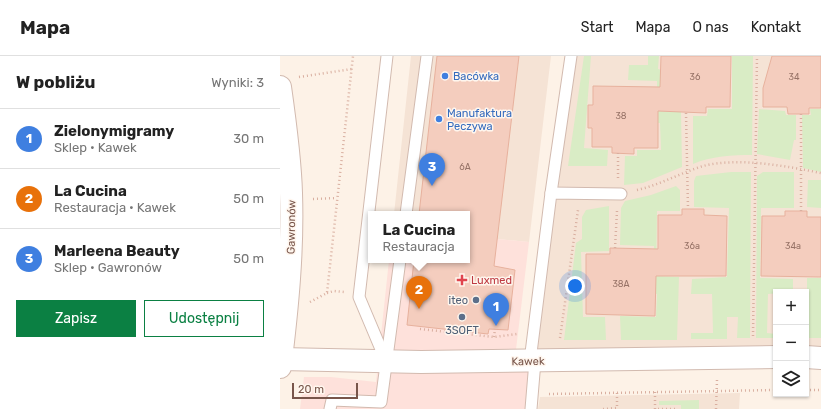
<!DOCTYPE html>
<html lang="pl">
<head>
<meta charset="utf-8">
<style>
	:root { --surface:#fff; --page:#f2f2f2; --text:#222; --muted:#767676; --line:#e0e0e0; --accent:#0b8043 }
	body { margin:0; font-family:Rubik,sans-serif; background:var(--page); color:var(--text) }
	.controls { position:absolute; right:12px; bottom:12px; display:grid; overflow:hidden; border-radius:0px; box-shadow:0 1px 3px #0004 }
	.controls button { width:36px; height:36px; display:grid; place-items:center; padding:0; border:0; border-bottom:1px solid var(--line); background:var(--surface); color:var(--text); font:20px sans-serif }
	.scale { position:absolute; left:12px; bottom:10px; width:66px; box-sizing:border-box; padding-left:4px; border:2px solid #78554a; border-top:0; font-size:11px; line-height:14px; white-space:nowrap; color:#78554a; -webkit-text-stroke:3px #fff6ee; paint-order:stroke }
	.you { position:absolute; left:295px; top:230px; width:14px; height:14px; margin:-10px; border:3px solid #fff; border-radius:50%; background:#1a73e8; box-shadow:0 0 0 6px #1a73e833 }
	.badge { display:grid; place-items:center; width:26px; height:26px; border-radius:50%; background:var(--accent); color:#fff; font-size:13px; font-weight:700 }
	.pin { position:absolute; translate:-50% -33px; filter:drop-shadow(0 1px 2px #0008) }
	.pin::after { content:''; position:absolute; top:21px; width:14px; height:12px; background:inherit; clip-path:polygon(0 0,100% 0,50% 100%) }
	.popup { position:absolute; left:88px; top:155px; width:102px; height:52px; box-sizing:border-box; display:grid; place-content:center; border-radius:0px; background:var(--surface); filter:drop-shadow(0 1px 3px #0005); font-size:13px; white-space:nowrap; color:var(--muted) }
	.popup b { font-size:15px; color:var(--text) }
	.popup::after { content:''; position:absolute; left:50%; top:100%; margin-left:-8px; border:8px solid transparent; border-top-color:var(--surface) }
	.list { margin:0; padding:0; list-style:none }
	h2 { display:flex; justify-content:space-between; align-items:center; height:52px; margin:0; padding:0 16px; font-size:17px }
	h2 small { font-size:13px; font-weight:400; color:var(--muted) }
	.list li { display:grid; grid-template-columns:26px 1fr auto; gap:12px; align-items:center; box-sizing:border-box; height:60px; padding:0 16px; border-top:1px solid var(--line) }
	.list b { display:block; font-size:15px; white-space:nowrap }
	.list p { margin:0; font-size:13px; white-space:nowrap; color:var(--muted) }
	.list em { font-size:13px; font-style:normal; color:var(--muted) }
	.actions { display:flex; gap:8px; padding:12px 16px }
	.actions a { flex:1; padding:9px 0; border:1px solid var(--accent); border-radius:0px; text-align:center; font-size:14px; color:var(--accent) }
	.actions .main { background:var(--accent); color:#fff }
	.icon { flex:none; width:22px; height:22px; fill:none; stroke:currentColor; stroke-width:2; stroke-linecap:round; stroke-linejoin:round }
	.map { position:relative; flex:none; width:541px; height:353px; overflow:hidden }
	header { display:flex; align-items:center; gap:24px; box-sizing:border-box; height:56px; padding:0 20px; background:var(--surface); border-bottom:1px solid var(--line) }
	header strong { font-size:19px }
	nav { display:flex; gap:22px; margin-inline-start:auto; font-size:14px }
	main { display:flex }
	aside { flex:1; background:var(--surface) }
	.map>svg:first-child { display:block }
	.residential { fill:#f5e3d5 }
	.commercial { fill:#fee1db }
	.green { fill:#d9ecc5 }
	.building { fill:#f4cdbe; stroke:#e7b19d }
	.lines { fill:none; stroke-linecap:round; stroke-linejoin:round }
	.service-casing { stroke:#d2baaf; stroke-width:13 }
	.minor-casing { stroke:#d2baaf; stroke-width:24 }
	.path { stroke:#d9afa0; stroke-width:2.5; stroke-dasharray:1 3; stroke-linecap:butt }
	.service { stroke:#fff; stroke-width:11 }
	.minor { stroke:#fff; stroke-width:22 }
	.shop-dot { fill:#3f7fe0; stroke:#fff6ee; stroke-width:1.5 }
	.health-dot { fill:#e0444e; stroke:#fff6ee; stroke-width:1.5 }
	.service-dot { fill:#5c6f8a; stroke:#fff6ee; stroke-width:1.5 }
	.labels { text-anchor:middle; stroke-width:3; stroke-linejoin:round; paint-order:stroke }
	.number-label { font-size:9px; fill:#977367 }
	.shop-label { font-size:11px; fill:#366cbe; stroke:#fff6ee; text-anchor:start }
	.street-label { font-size:11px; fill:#78554a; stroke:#fff6ee }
	.health-label { font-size:11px; fill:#be3a42; stroke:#fff6ee; text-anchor:start }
	.service-label { font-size:11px; fill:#4e5e75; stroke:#fff6ee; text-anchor:end }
</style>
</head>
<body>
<header>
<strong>Mapa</strong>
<nav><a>Start</a><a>Mapa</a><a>O nas</a><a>Kontakt</a></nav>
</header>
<main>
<aside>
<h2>W pobliżu<small>Wyniki: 3</small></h2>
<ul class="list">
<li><span class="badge" style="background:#3f7fe0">1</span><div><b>Zielonymigramy</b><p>Sklep · Kawek</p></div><em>30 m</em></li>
<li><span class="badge" style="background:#e8710a">2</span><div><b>La Cucina</b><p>Restauracja · Kawek</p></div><em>50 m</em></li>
<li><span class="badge" style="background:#3f7fe0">3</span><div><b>Marleena Beauty</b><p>Sklep · Gawronów</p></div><em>50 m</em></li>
</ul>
<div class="actions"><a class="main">Zapisz</a><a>Udostępnij</a></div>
</aside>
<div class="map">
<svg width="541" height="353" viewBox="0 0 541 353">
	<rect width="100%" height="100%" fill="#fdf2e7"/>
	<g class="residential">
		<polygon points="131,0 271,0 249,186 187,180 187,158 114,158"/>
		<polygon points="296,0 541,0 541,290 526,291 526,236 496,236 496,291 256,294"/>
		<polygon points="460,337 459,353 258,353 260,341"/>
	</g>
	<polygon class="commercial" points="187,180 249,186 234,310 252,311 247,353 20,353 24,321 51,321 96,326 109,204 187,204"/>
	<g class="green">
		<polygon points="304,0 311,0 304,92 328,94 327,110 288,110"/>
		<polygon points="368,0 379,0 378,13 382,14 401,56 402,111 363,127 344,129 345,100 357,100 357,94 381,94 380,67 377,67 377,25 348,24 349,9 368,9"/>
		<path d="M452,0H473L472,99C453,99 431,100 413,108V60H427L428,53H452Z"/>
		<polygon points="479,53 505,55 506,59 516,59 516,84 514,84 510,104 477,98"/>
		<polygon points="530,53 541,53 541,116 523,112 522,59 531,59"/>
		<polygon points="451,116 471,116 470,282 457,282 458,261 447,261 447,283 411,283 411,277 433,277 432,238 411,238 412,223 447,221 449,152 414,151 414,125 416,120"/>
		<polygon points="483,116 514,116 514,152 481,152 480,222 513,223 513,236 488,238 487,277 496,278 496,282 476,282 477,120"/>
		<polygon points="528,124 541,124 541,152 527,151"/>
		<polygon points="396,130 400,134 400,155 377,155 376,220 399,221 397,284 341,284 340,260 376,261 377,238 373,237 374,190 340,189 341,152 345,145 371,139"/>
		<polygon points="329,150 329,195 301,196 303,261 325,261 326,284 284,284 296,187 302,183 302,161 306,154"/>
		<rect x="527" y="222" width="14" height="60"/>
		<polygon points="419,344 419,353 401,353 401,349 379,349 379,345"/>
	</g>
	<g class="building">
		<polygon points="157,0 239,0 214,210 235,214 228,274 209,273 208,278 127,269 134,204 187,204 187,158 139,158"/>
		<polygon points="381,0 451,0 450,51 426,51 426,57 378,55 378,92 354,92 354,98 332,97 332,91 312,91 312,72 308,72 308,49 313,49 313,30 380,31"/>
		<polygon points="492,0 541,0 541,52 529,52 529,58 508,58 507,51 483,51 483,32"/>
		<polygon points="402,153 424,153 424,159 447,160 446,220 376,220 375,260 306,258 306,198 330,198 330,192 378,193 378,159 402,159"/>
		<polygon points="505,155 527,155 527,161 541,161 541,221 481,220 482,160 505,160"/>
	</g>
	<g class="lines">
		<g class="service-casing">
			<g id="service">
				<polyline points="271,137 291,0"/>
				<polyline points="126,158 147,0"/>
				<polyline points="106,305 79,241 107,0"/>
				<polyline points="250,305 271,137 341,138"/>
				<polyline points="50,353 52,344 101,346 120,204"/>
				<polyline points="251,353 255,305"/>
			</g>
		</g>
		<g class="minor-casing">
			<g id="minor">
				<path d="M0,31C5,66 10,101 11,137C13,195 7,254 0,311"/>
				<polyline points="526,301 541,302"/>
				<polyline points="1,303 141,306 496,301"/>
			</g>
		</g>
		<g class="path">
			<polyline points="19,21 72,13"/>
			<polyline points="406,57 408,153"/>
			<polyline points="521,58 521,155"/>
			<polyline points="338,122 338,97"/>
			<path d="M357,134C380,129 400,117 423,110C458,101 506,110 541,117"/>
			<polyline points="33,143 57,142"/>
			<polyline points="335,192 337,155"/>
			<polyline points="47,237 54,235 64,236"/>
			<polyline points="30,246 47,237 73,0"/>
			<polyline points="140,273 214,281 237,278"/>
			<polyline points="473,280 477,0"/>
			<polyline points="214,281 215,273"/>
			<polyline points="280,282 298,154"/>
			<polyline points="526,334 541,334"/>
			<polyline points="375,336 375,353 397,353"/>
			<polyline points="269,338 496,334"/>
			<polyline points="323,353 337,352 337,337"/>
			<polyline points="436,353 437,324"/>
		</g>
		<use href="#service" class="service"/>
		<use href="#minor" class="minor"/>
	</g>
	<g class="shop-dot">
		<circle cx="165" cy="20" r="4"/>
		<circle cx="159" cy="63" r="4"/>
	</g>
	<path class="health-dot" d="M180 218h4v4h4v4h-4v4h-4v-4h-4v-4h4z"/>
	<g class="service-dot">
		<circle cx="196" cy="244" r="4"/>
		<circle cx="182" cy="261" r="4"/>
	</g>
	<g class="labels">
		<g class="number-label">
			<text x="415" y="24">36</text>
			<text x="514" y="24">34</text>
			<text x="341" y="63">38</text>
			<text x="185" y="114">6A</text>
			<text x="412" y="193">36a</text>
			<text x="513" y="193">34a</text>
			<text x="341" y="231">38A</text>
		</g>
		<g class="shop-label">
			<text x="173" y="24">Bacówka</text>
			<text x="167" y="61">Manufaktura<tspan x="167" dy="13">Peczywa</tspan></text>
		</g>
		<g class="street-label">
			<text transform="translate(11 171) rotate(-89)" y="4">Gawronów</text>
			<text transform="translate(248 305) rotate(-1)" y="4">Kawek</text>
		</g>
		<g class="health-label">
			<text x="191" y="228">Luxmed</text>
		</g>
		<g class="service-label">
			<text x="188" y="248">iteo</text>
			<text x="182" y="278" text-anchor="middle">3SOFT</text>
		</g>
	</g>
</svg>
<div class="controls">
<button>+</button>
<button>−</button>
<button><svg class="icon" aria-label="layers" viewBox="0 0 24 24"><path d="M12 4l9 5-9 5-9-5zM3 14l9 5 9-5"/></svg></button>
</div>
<div class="scale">20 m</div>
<div class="you"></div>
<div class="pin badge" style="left:216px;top:270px;background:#3f7fe0">1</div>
<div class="pin badge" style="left:139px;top:253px;background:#e8710a">2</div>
<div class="popup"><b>La Cucina</b>Restauracja</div>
<div class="pin badge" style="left:152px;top:130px;background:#3f7fe0">3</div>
</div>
</main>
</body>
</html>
